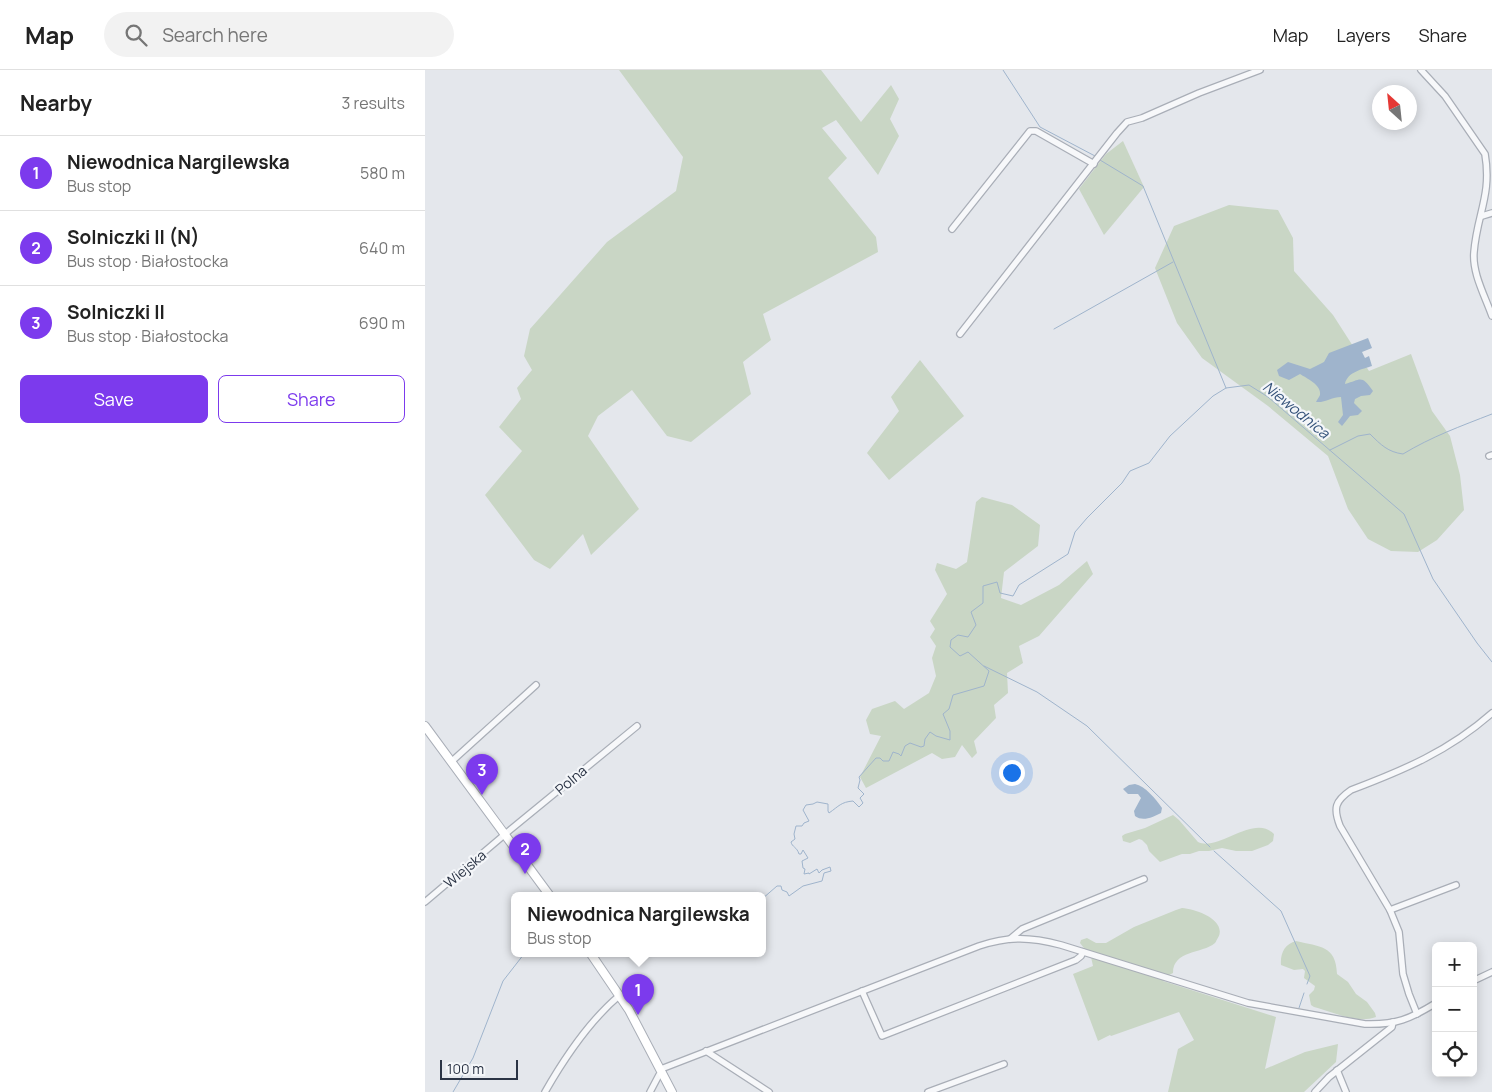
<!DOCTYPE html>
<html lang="en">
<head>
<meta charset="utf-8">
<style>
	:root { --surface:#fff; --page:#f2f2f2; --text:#222; --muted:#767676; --line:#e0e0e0; --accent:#7c3aed }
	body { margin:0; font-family:Manrope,sans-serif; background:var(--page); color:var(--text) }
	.controls { position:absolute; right:15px; bottom:15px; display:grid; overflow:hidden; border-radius:8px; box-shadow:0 2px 12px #0003 }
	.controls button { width:45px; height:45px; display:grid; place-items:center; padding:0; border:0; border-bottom:1px solid var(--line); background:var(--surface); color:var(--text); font:25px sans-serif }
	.compass { position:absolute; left:947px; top:15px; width:45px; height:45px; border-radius:50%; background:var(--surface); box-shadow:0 2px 12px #0003; rotate:333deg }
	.scale { position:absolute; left:15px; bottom:12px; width:78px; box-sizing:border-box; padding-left:5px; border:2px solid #2b3445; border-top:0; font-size:14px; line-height:18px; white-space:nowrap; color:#2b3445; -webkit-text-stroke:4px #f4f6f9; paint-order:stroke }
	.you { position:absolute; left:586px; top:702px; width:18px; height:18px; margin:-12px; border:4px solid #fff; border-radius:50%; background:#1a73e8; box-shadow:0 0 0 8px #1a73e833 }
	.badge { display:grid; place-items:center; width:32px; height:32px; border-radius:50%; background:var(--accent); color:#fff; font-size:16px; font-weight:700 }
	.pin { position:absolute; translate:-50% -41px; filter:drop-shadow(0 1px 2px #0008) }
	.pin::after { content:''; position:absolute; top:26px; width:18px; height:15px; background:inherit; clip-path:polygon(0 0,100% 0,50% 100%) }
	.popup { position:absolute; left:86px; top:822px; width:255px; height:65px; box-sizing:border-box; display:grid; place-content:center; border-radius:8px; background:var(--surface); filter:drop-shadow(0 1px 4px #0005); font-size:16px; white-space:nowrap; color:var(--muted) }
	.popup b { font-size:19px; color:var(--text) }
	.popup::after { content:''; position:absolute; left:50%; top:100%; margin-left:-10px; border:10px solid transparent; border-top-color:var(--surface) }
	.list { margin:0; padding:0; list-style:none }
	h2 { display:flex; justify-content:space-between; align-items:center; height:65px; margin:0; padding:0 20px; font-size:21px }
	h2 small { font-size:16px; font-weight:400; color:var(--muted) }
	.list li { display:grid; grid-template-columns:32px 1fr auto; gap:15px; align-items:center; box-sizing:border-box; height:75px; padding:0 20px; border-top:1px solid var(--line) }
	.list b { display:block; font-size:19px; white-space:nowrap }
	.list p { margin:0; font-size:16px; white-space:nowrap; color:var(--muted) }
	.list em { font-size:16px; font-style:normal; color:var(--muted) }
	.actions { display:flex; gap:10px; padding:15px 20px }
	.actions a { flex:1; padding:11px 0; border:1px solid var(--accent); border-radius:8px; text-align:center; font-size:18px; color:var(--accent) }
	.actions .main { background:var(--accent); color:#fff }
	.icon { flex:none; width:28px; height:28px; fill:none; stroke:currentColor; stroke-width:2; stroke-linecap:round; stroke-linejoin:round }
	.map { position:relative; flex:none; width:1067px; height:1022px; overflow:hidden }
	header { display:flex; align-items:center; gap:30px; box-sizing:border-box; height:70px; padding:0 25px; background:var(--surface); border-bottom:1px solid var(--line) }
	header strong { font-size:24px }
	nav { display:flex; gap:28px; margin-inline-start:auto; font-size:18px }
	.search { width:350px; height:45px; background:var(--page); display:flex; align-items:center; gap:12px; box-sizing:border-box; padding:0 18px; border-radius:28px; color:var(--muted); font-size:19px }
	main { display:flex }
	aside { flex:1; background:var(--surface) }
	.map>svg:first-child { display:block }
	.green { fill:#c9d6c5 }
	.water { fill:#9fb4cc }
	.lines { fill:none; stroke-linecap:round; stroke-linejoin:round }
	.stream { stroke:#9fb4cc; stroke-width:1 }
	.street-casing { stroke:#a9aeb7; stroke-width:8 }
	.secondary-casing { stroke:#a9aeb7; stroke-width:10 }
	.street { stroke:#f7f8fa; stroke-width:5.5 }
	.secondary { stroke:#fff; stroke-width:8 }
	.labels { text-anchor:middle; stroke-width:4.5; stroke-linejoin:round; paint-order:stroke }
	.street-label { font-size:14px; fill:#2b3445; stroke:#f4f6f9 }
	.water-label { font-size:15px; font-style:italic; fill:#34527a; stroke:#f4f6f9 }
</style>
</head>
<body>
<header>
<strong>Map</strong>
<div class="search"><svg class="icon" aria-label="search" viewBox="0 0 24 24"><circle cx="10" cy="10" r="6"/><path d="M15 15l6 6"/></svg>Search here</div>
<nav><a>Map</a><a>Layers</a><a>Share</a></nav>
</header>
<main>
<aside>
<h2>Nearby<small>3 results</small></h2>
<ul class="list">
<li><span class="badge">1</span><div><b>Niewodnica Nargilewska</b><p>Bus stop</p></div><em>580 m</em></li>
<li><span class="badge">2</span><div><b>Solniczki II (N)</b><p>Bus stop · Białostocka</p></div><em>640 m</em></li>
<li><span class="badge">3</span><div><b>Solniczki II</b><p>Bus stop · Białostocka</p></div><em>690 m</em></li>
</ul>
<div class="actions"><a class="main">Save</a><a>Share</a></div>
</aside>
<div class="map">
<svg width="1067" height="1022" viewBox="0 0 1067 1022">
	<rect width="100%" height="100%" fill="#e4e7ec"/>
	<g class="green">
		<polygon points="194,0 396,0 436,52 466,15 474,29 465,49 474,66 453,105 411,50 397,58 422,88 403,108 451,167 453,182 338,244 346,270 318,292 326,324 266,372 242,366 207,320 173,346 163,366 214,439 166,485 158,464 125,499 109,490 60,425 97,381 74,357 96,329 92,318 107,300 99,286 105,259 182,172 251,121 258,87"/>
		<polygon points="698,71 719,117 679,165 654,119 681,84"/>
		<polygon points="804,135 853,140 868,168 869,201 908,245 944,301 986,284 1007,341 1025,366 1035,405 1039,440 1012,470 993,482 966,481 943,469 923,439 903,386 843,336 777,288 752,253 730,198 749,156"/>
		<polygon points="495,290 539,346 464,410 442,383 474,341 466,327"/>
		<polygon points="557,427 587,435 615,455 613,476 579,502 576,528 596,535 634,515 662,491 668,504 614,566 594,576 598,593 582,603 583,623 569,635 571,648 549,671 552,683 547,688 537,675 530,687 517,689 507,683 441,718 435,707 456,666 445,664 441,650 447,639 470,631 479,639 504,623 511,606 507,588 511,576 505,567 510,559 505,551 522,524 510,500 512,493 531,499 542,492 551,432"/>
		<path d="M748,745L754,750L773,772C793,782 829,743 849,764L848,771L843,775L827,781H811L797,778L784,781H774L765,784H757L735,792L724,781L722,775L717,770L714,769L705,773L698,771L697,766L700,764L720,758Z"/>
		<path d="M757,838C770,839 800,849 794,866C793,867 791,872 790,873C777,884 748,880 748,903L742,906L738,911L851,947L840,999L880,982L913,974L911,992L879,1022H743L753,979L769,970L754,942L686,966L685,965L673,971L648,904L668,896L666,887L655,873L656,870L662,868L671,873H681L709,857L751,840Z"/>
		<path d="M871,871C895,877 911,875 912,904L923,912L931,924L942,932L950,943L951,947C931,954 909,942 889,937L886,935L884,925L889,920L890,916L879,908L880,901L878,899L869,900L856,895C855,883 860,874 871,871Z"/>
	</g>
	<g class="water">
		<path d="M943,268L947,278L937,282L940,288L944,286L947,296C938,299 922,302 920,314C936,310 936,304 948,321L945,325L936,326L930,329L929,333L937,341L933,345L925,346L917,356L913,352L918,345L916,327C907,327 900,333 891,332C892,330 894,327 895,325C897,315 881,308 875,304L864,310L854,306L852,300L863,292L885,299L899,292L904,283Z"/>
		<path d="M710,714C720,716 731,729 737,738L736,743C728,747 718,752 710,746L709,741L716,728L713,724H703L698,719L704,715Z"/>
	</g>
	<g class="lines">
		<g class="stream">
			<polyline points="578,0 615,57 670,86"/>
			<polyline points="675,90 718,116 801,318"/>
			<polyline points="629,259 748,192"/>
			<path d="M905,380L933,366L945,364C956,375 963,382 978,384C1006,367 1036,356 1067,344"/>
			<polyline points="559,596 612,622 662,656 785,777"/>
			<polyline points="789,781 856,841 885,906 882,914"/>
			<path d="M337,829L352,816H356L357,820L362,822L364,826L378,816L397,811L399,803L406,801L405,797L397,800L394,803L392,799L384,804V803L379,804L380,799L378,798L377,791L383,788L378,780L376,784H374C372,777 367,777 366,772L370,769L369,764L371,756H377L379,753L384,751L378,740L381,735L388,734L392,732L403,734V741L404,743C414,736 416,732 428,731L434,737L438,733L435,728L439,724L433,718L435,710L434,707L451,688H455L458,691H464L468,682L474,684L476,686L480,676L485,673L496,677L499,676L500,669L505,662L511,666L525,670V661L518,644L524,639L528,625L559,616L564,601L543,582L535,586L525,577L526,570L533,565L543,567L551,555L546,542L558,533V516L572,512L575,523L588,526L594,515L643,484L650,462L662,448L697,413L705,401L724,393L745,366L788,326L801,318L824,315L843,327L979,444L1008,509L1052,573L1067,592"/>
			<polyline points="874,938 879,923"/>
			<polyline points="28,1022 48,988 78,911 99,884"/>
		</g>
		<g class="street-casing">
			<g id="street">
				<path d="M996,0L1020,26L1060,84C1067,125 1052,144 1049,182C1047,203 1060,226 1067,246"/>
				<polyline points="1057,146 1067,143"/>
				<polyline points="527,159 605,61 611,61 669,94"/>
				<polyline points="535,264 692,63 702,52 717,48 774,23 835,0"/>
				<polyline points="1064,386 1067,385"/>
				<polyline points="26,692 111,615"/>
				<polyline points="0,832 85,760 212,656"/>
				<polyline points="965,840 1031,815"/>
				<polyline points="585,869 597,859 719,809"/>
				<polyline points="1048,911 1067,902"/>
				<polyline points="437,921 457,966 651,890 656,886 658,882"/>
				<path d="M992,944L984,924L978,904L974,862L965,840L915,756C908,738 910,731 926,720C979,700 1024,681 1067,643"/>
				<polyline points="281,981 344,1022"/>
				<path d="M236,999L554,876C584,866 606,867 636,875L823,933L940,954C971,955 985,949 1011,933"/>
				<polyline points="912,1000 921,1022"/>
				<path d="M120,1022C140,987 164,951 195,925"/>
				<polyline points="225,1022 234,1005 238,1003"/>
				<polyline points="503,1022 579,994"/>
				<polyline points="890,1022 904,1007 967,957 968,952"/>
			</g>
		</g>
		<g class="secondary-casing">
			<g id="secondary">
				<polyline points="0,656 125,826"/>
				<polyline points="166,884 204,940 247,1022"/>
			</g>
		</g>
		<use href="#street" class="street"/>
		<use href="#secondary" class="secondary"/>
	</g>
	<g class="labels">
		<g class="street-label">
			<text transform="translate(146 710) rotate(-40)" y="5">Polna</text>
			<text transform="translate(40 799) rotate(-40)" y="5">Wiejska</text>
		</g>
		<g class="water-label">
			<text transform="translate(871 340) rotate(39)" y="5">Niewodnica</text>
		</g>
	</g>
</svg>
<div class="controls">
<button>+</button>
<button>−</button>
<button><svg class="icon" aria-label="locate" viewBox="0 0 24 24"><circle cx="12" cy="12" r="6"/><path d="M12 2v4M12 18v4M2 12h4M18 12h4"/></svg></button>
</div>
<svg class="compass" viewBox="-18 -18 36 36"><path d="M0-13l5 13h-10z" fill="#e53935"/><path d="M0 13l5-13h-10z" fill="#767676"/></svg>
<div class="scale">100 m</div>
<div class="you"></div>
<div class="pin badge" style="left:213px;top:945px">1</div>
<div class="popup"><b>Niewodnica Nargilewska</b>Bus stop</div>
<div class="pin badge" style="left:100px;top:804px">2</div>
<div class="pin badge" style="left:57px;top:725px">3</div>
</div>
</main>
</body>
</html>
